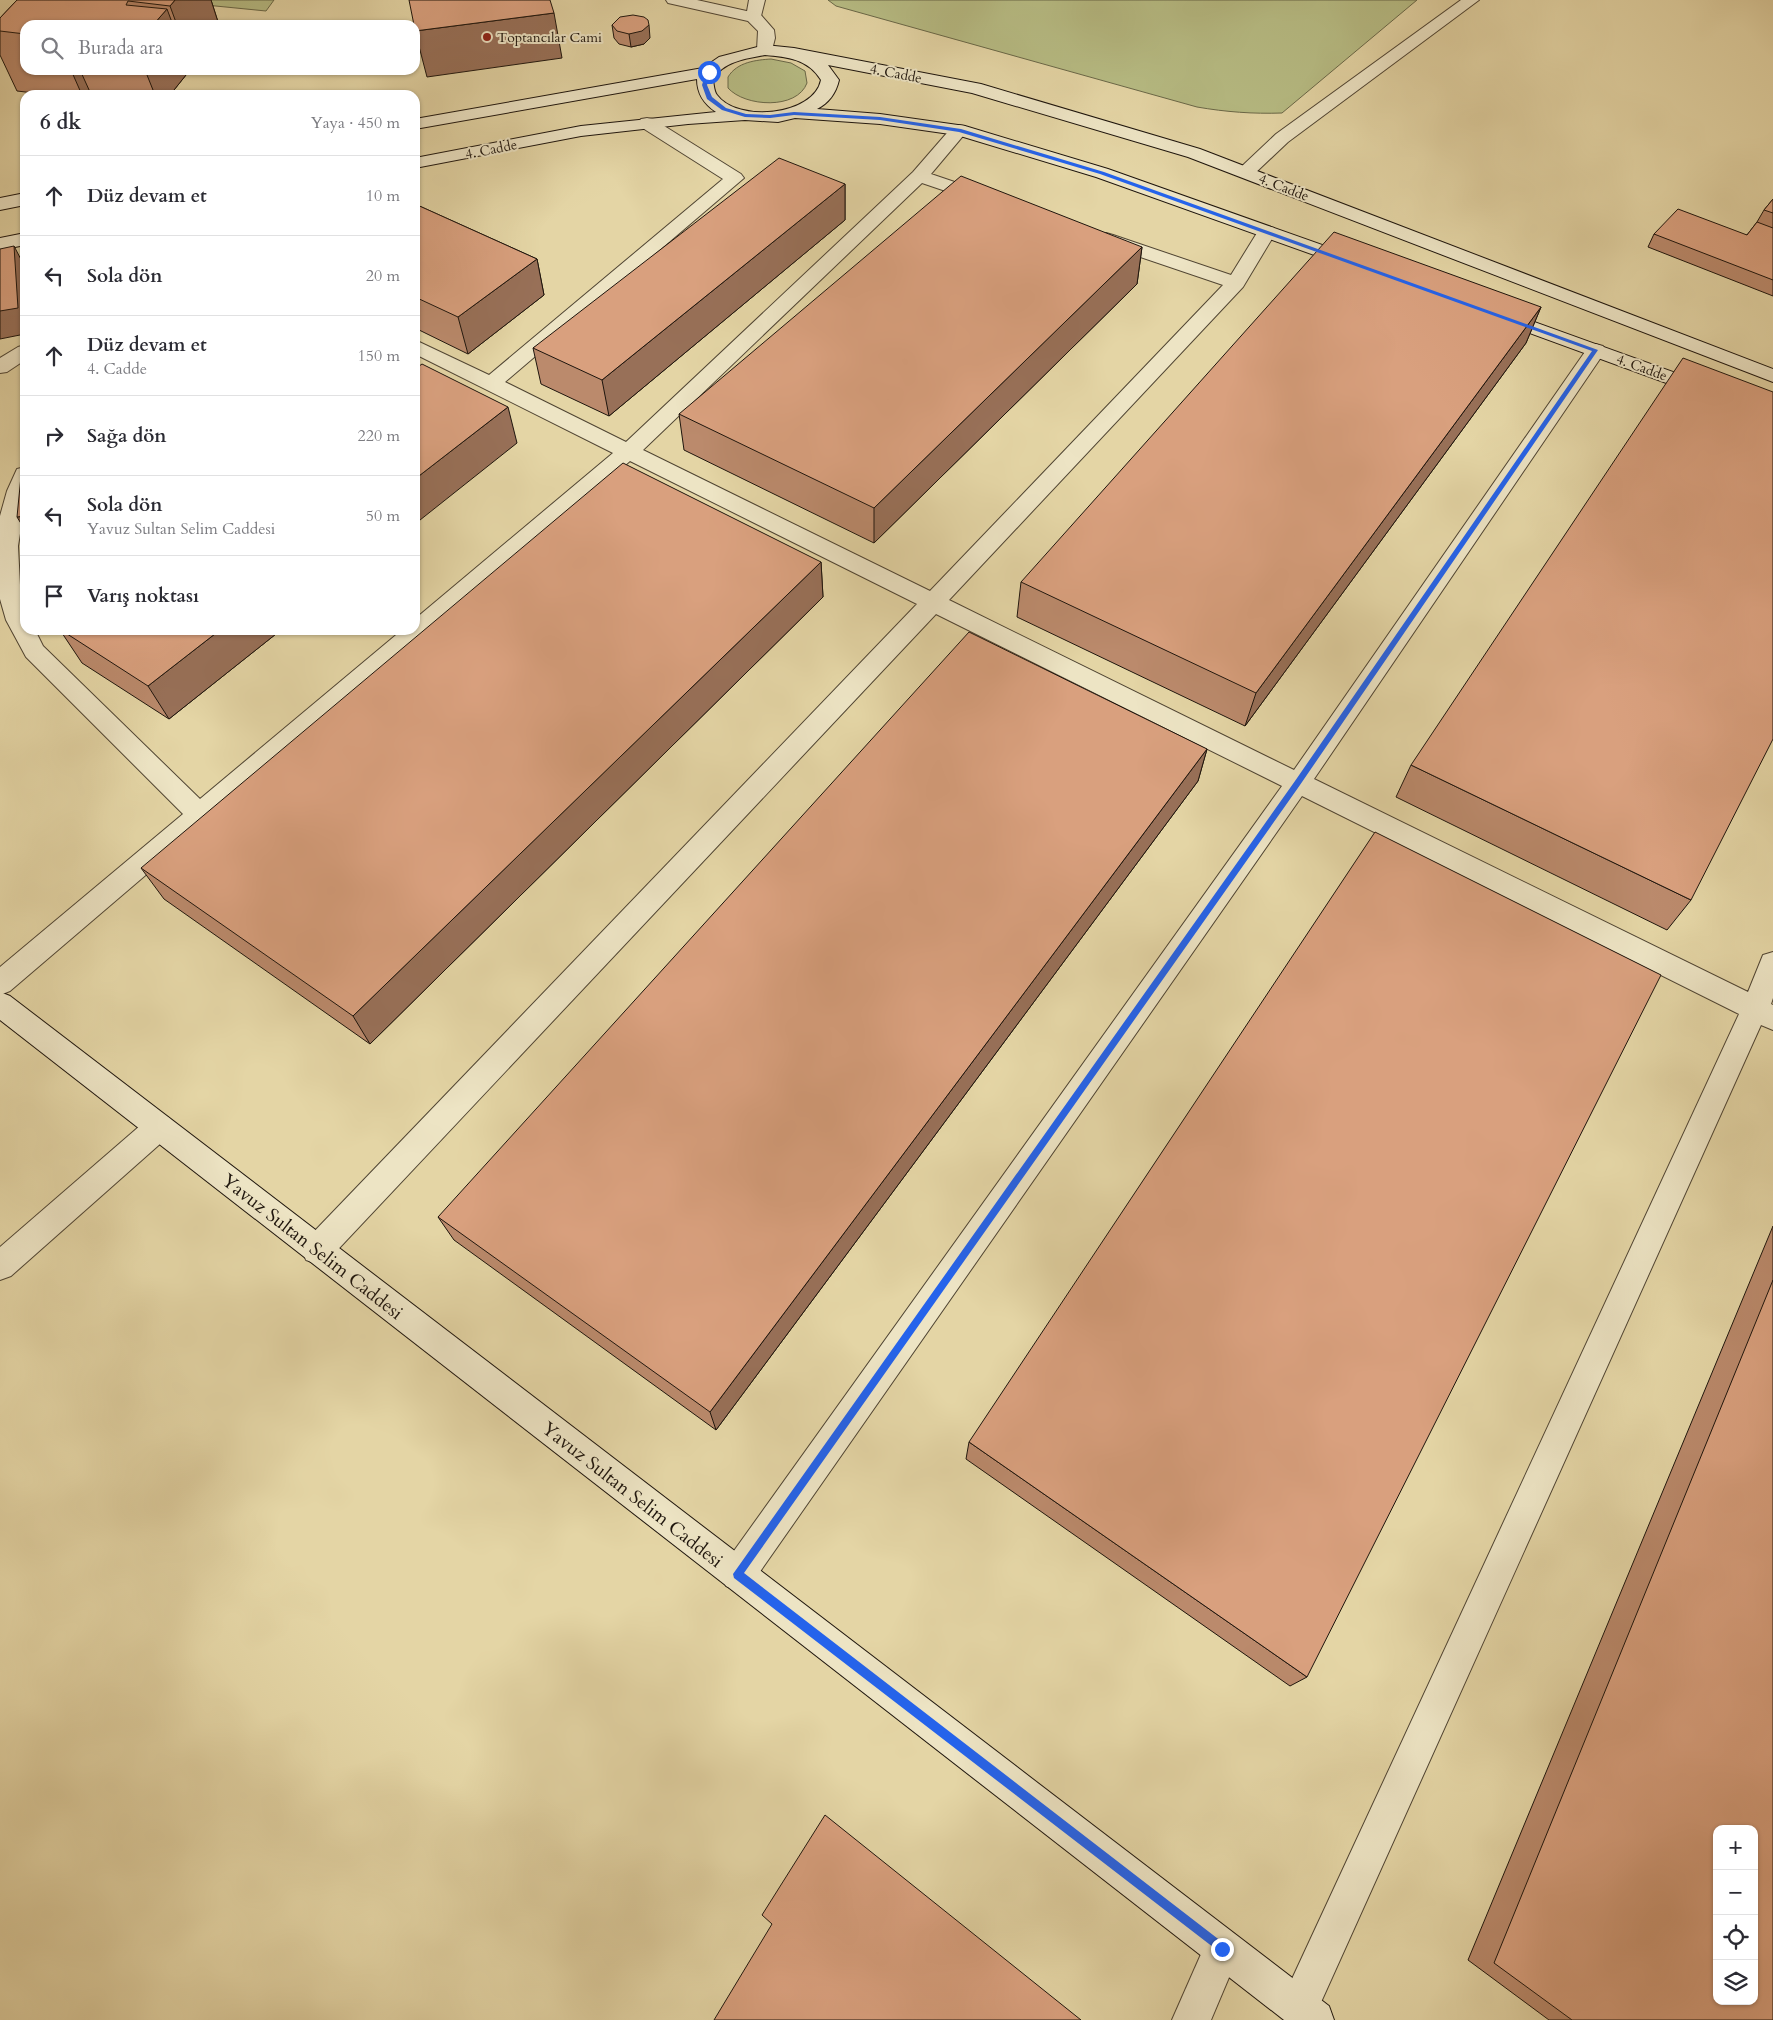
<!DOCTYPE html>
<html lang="tr">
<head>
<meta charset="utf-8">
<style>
	:root { --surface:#fff; --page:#f2f2f3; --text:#2b2b33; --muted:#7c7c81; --line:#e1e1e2 }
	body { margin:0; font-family:Cardo,serif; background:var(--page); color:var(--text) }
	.controls { position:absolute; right:15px; bottom:15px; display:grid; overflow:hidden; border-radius:10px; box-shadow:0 1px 4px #0004 }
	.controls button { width:45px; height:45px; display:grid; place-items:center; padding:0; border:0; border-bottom:1px solid var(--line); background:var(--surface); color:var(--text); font:25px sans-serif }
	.stop { position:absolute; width:15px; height:15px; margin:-11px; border:4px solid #2563eb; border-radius:50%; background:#fff }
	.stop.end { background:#2563eb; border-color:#fff; box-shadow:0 1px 5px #0008 }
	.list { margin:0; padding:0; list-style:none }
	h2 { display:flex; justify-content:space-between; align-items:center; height:65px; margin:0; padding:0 20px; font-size:21px }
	h2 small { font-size:16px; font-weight:400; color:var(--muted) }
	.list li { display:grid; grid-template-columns:32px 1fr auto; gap:15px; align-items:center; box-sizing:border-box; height:80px; padding:0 20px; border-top:1px solid var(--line) }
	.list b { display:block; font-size:19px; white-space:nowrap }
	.list p { margin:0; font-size:16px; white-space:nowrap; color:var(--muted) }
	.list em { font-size:16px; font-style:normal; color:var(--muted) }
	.icon { flex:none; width:28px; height:28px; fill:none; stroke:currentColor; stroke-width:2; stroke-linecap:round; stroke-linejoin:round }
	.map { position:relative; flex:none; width:1773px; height:2020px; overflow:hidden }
	.search { position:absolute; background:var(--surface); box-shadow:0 1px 4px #0004; left:20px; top:20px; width:400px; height:55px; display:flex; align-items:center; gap:12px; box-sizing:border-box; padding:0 18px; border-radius:15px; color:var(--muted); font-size:19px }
	.panel { position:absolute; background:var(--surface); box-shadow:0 1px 4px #0004; left:20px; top:90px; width:400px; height:545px; border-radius:15px }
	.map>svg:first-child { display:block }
	.green { fill:#b7bc84; stroke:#6a6848 }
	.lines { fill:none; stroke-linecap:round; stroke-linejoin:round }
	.service-casing { stroke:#504533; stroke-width:2 }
	.minor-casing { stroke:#504533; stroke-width:2 }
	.tertiary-casing { stroke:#504533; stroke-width:2 }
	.secondary-casing { stroke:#1e150d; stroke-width:2 }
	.service { fill:#ede4c4; fill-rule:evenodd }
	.minor { fill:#ede4c4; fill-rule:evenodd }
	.tertiary { fill:#ede4c4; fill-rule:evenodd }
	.secondary { fill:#ede4c4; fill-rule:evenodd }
	.wall { fill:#bb8a6c; stroke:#1e150d }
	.shaded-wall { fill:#987058; stroke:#1e150d }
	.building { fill:#d9a07e; stroke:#1e150d; fill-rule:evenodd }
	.route { fill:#2563eb }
	.poi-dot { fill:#8f2418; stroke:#ede4c4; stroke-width:2 }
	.labels { text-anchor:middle; stroke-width:4; stroke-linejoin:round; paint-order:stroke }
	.far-poi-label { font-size:14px; fill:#1e150d; stroke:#ede4c4; text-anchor:start }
	.far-street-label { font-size:14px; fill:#1e150d; stroke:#ede4c4 }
	.near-street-label { font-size:19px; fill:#1e150d; stroke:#ede4c4 }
</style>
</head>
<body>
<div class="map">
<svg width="1773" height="2020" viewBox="0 0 1773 2020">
	<rect width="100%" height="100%" fill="#e4d5a5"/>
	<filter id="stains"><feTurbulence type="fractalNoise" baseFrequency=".004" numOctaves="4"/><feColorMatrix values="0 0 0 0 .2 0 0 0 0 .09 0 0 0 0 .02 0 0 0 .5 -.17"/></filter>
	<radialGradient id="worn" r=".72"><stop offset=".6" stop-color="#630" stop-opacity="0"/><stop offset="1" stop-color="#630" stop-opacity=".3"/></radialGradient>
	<g class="green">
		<polygon points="155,0 274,0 266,11"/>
		<path d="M828,0H1417L1282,113C1253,114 1226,112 1197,107L836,6Z"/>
		<path d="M771,59L791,63L805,71L807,83C797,110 745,107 728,88V77C737,62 756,60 771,59Z"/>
	</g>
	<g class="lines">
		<g class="service-casing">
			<polygon id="service" points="25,345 25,360 7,372 0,373 0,358 18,347"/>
		</g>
		<g class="minor-casing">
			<g id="minor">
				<polygon points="749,0 765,0 760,20 748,20 746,17"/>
				<polygon points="1461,0 1479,0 1288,142 1252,176 1246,177 1240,176 1237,172 1240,168 1276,134"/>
				<polygon points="647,118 653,119 741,174 744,178 505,382 626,442 913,172 953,126 959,125 965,126 968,130 931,174 990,194 993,198 990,202 984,204 978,202 922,183 643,450 930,591 1223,285 1099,243 1097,239 1099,235 1106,233 1113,235 1231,275 1260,228 1267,226 1274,228 1276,232 1243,287 949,600 1294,770 1589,346 1596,344 1603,346 1606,350 1314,779 1748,992 1763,955 1773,952 1773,998 1771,1004 1773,1005 1773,1030 1761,1025 1313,2020 1285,2020 1280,2008 1285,1994 1739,1014 1302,796 750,1586 738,1591 726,1586 721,1574 726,1562 1282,786 936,614 328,1260 317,1264 306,1260 302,1250 306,1240 917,604 630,461 10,991 0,995 0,967 183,814 26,657 6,620 0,599 0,516 7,491 17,469 25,467 25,503 18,546 20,585 25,607 25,630 35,630 43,646 200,799 402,630 415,630 415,619 613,453 415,354 415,340 489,375 723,179 641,127 638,123 641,119"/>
				<polygon points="159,1114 169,1118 173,1127 169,1136 11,1276 0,1280 0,1247 149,1118"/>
				<polygon points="1222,1930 1235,1936 1241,1949 1211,2020 1172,2020 1209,1936"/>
			</g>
		</g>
		<g class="tertiary-casing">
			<polygon id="tertiary" points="666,0 697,0 760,14 774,30 775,38 771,54 759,54 757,50 758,31 748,21 668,3"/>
		</g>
		<g class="secondary-casing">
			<g id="secondary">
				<path d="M765,45L794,48L981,84L1200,149L1773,369V382L1188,157L972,93L828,65L839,80C836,93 829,103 817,109L880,114L965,126L1108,169L1359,258L1362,262L1359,266L1352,268L1345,266L1096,177L957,135L880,124L795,118L778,122L745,120L688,124L581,136L415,168V158L581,126L716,112C704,104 697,94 697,79L415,129V119L703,68L719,57ZM765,55C788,57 808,59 821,80C814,116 737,123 717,95C714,91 714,85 713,80C721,62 747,58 765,55Z"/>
				<polygon points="25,193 25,205 0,210 0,198"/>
				<polygon points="25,233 25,245 0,250 0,238"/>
				<polygon points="1498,309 1773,408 1773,422 1491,319 1488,315 1491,311"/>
				<polygon points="0,992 10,996 1329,2006 1334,2020 1284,2020 0,1020"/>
			</g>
		</g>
		<use href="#service" class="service"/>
		<use href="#minor" class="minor"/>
		<use href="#tertiary" class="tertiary"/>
		<use href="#secondary" class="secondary"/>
	</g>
	<g class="wall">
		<polygon points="17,0 211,0 219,25 25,25 25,70 190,70 170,95 91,95 90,92 87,95 51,95 17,91 0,55 0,18"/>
		<polygon points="612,25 650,38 644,44 631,47 619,44 614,38"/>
		<polygon points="845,184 845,220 609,416 541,384 533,348"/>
		<polygon points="1773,199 1773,296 1648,247 1654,234 1747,235 1757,222 1764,210"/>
		<polygon points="415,204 537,259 544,295 468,354 415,328"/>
		<polygon points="1142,247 1137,284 874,543 684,450 679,414"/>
		<polygon points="1541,307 1526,343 1245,726 1017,617 1021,582"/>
		<polygon points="821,562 823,597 370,1044 164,899 141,868"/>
		<polygon points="60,630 281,630 169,719 82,663"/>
		<polygon points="1207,749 1198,781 716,1430 454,1240 438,1217"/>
		<polygon points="1411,765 1691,900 1667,930 1396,797"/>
		<polygon points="1773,1226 1773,2020 1549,2020 1468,1960"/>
		<polygon points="969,1442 1307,1677 1290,1686 966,1459"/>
	</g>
	<g class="shaded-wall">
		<polygon points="175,0 211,0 219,25 177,25 170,6"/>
		<polygon points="167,9 173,25 153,25"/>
		<polygon points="554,13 562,58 427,77 415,31"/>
		<polygon points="649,25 650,38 644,44 631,47 629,34"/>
		<polygon points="71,70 80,70 90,92 87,95 82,95"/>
		<polygon points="145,70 190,70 170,95 155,95"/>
		<polygon points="845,184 845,220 609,416 602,380"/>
		<polygon points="14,246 25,267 25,334 0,339 0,311"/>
		<polygon points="1142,247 1137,284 874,543 874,508"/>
		<polygon points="537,259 544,295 468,354 458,317"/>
		<polygon points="1541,307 1526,343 1245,726 1256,693"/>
		<polygon points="508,407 517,443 415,524 415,479"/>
		<polygon points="25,516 25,530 17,517"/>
		<polygon points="821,562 823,597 370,1044 353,1016"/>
		<polygon points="220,630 281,630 169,719 148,686"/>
		<polygon points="1207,749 1198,781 716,1430 710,1412"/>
	</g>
	<g class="building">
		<polygon points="17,0 175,0 170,6 128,1 126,5 167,9 153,25 78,25 78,24 69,24 68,25 25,25 25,34 0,31 0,18"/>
		<polygon points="409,0 550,0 554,13 415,31 415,25 414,25"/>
		<polygon points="633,15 644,17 648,20 649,25 642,31 629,34 617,31 612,25 620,17"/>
		<polygon points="779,158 845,184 602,380 533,348"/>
		<polygon points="961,176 1142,247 874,508 679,414"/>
		<polygon points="1773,199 1773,213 1764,210"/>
		<polygon points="415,204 537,259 458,317 415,297"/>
		<polygon points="1678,209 1747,235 1757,222 1773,228 1773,280 1654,234"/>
		<polygon points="1334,232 1541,307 1256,693 1021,582"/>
		<polygon points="14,246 18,308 0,311 0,249"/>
		<polygon points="1683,358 1773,392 1773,739 1691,900 1411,765"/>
		<polygon points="422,364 508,407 415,479 415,369"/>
		<polygon points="623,463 821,562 353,1016 141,868"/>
		<polygon points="25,465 25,516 17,517 22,466"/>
		<polygon points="61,630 220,630 148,686"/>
		<polygon points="969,632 1207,749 710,1412 438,1217"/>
		<polygon points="1375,832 1661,975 1307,1677 969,1442"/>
		<path d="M1773,1280V2020H1572L1494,1963ZM1717,1829H1754V2001H1717Z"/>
		<polygon points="825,1815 1081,2020 714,2020 772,1924 762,1915"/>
	</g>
	<polygon class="route" points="709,71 711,72 707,85 712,97 726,108 746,114 770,115 794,112 880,117 961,129 1104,172 1598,350 1300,785 744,1573 1226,1945 1228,1949 1226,1953 1222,1954 734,1578 733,1574 1295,781 1592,351 1100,174 959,132 880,120 794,115 770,118 745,117 722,110 707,99 702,85 706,72"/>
	<circle class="poi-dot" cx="487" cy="37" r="5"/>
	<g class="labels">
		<g class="far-poi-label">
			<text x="497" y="42">Toptancılar Cami</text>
		</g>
		<g class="far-street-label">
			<text transform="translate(896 73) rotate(11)" y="5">4. Cadde</text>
			<text transform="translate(491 149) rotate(-11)" y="5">4. Cadde</text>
			<text transform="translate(1284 187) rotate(21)" y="5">4. Cadde</text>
			<text transform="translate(1642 367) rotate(20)" y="5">4. Cadde</text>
		</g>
		<g class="near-street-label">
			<text transform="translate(313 1246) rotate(38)" y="7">Yavuz Sultan Selim Caddesi</text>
			<text transform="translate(633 1494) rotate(38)" y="7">Yavuz Sultan Selim Caddesi</text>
		</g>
	</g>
	<rect width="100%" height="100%" filter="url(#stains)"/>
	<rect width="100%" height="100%" fill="url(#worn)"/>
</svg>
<div class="controls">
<button>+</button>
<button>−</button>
<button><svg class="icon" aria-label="locate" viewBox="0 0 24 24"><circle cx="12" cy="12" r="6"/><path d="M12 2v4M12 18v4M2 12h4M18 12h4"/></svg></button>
<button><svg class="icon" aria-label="layers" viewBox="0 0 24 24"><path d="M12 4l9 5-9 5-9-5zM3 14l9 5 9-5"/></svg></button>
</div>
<div class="stop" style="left:709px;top:72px"></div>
<div class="stop end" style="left:1222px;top:1949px"></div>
<div class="search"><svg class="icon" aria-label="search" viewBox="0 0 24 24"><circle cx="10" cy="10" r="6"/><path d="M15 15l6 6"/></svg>Burada ara</div>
<section class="panel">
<h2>6 dk<small>Yaya · 450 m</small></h2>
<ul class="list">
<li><svg class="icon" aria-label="ahead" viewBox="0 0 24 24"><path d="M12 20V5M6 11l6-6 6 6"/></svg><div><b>Düz devam et</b></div><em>10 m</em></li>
<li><svg class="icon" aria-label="left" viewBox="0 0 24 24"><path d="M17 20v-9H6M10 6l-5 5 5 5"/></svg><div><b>Sola dön</b></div><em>20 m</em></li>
<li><svg class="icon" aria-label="ahead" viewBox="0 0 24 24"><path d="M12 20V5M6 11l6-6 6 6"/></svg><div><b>Düz devam et</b><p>4. Cadde</p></div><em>150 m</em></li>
<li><svg class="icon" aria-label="right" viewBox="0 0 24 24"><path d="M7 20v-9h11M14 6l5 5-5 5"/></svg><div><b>Sağa dön</b></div><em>220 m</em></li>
<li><svg class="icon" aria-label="left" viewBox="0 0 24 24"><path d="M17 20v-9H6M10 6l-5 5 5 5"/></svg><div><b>Sola dön</b><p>Yavuz Sultan Selim Caddesi</p></div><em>50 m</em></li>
<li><svg class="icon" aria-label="arrive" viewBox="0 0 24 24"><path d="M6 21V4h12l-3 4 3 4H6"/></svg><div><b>Varış noktası</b></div></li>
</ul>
</section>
</div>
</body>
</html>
